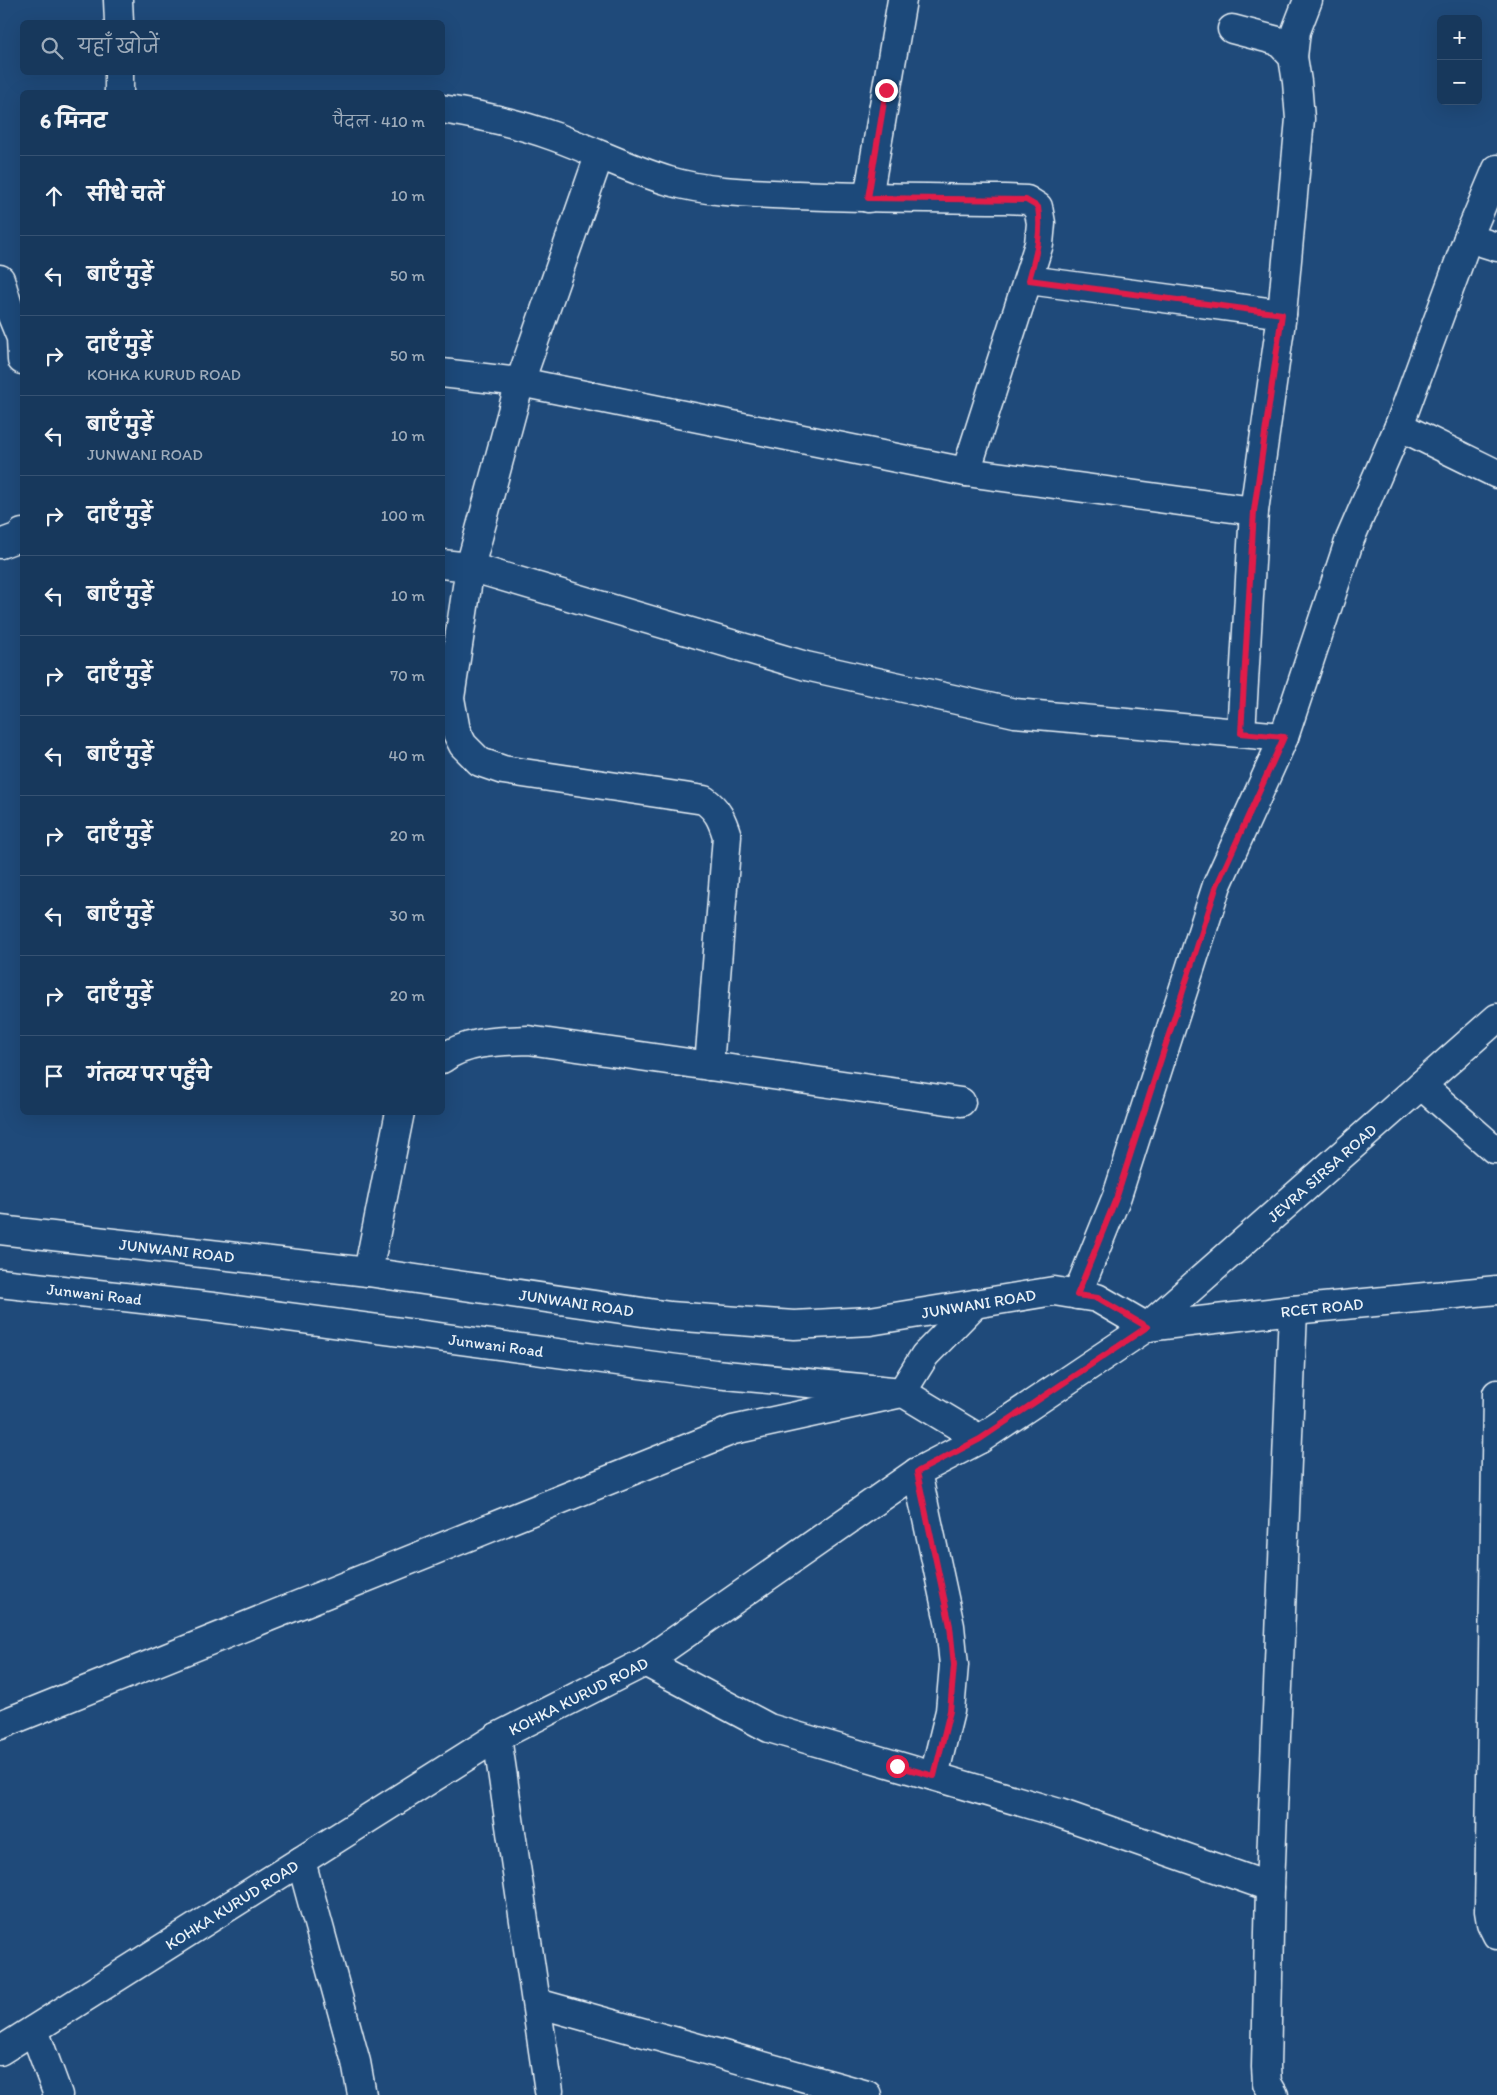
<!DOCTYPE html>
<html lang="hi">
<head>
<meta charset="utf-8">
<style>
	:root { --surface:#17385c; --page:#203f62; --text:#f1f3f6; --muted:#9eacbb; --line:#365272 }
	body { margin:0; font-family:Itim,"Playpen Sans Deva",sans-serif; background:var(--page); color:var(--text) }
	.controls { position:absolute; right:15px; top:15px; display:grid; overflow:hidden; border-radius:8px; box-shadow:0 5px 20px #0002 }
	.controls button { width:45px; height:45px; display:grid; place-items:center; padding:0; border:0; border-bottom:1px solid var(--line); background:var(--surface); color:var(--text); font:25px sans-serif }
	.stop { position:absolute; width:15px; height:15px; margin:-11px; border:4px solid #e11d48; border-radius:50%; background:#fff }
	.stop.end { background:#e11d48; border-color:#fff; box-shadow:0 1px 5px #0008 }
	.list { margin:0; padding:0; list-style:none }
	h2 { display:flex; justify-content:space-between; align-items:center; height:65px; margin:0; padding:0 20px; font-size:21px }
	h2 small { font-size:16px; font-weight:400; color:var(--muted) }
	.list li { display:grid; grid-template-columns:32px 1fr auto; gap:15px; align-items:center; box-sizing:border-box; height:80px; padding:0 20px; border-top:1px solid var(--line) }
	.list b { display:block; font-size:19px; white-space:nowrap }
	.list p { margin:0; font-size:16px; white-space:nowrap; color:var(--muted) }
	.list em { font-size:16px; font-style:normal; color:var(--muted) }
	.icon { flex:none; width:28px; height:28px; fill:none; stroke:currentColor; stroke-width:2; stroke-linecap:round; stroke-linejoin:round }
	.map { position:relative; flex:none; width:1497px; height:2095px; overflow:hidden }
	.search { position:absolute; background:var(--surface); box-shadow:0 5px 20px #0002; left:20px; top:20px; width:425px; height:55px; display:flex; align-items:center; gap:12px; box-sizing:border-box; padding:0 18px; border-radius:8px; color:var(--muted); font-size:19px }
	.panel { position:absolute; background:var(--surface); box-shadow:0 5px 20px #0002; left:20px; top:90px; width:425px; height:1025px; border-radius:8px }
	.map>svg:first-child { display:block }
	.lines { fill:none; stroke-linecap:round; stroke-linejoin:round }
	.street-casing { stroke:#e8f1f8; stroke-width:31 }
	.secondary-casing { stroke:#e8f1f8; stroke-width:31 }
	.street { stroke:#1f4a7a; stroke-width:28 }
	.secondary { stroke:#1f4a7a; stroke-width:28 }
	.route { stroke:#e11d48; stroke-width:6 }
	.labels { text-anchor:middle; stroke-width:4; stroke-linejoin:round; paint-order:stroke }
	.street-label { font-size:16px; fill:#e8f1f8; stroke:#1f4a7a }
</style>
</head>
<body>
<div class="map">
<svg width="1497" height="2095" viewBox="0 0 1497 2095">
	<rect width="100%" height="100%" fill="#1f4a7a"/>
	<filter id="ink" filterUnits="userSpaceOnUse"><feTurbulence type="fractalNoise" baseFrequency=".02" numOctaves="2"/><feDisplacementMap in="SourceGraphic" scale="10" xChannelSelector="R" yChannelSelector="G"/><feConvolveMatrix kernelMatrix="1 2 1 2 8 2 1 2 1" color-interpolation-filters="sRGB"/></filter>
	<g filter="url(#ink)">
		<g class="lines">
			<g class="street-casing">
				<g id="street">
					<polyline points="118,0 119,22"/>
					<polyline points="1232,29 1278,41 1293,57 1297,82 1300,119 1282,314 1254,511 1241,733"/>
					<polyline points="1293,57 1296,31 1308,0"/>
					<polyline points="119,72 119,92"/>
					<path d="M442,109C480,115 517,123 553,136C592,150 629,169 669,181C710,193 755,193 797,195C866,198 935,198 1005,199L1027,200L1038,207L1041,223L1039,244L966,472"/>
					<polyline points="599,156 520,382 966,472 1254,511"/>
					<polyline points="868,198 902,0"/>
					<polyline points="1468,238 1497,247"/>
					<polyline points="0,279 8,306 21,338 22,360"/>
					<polyline points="1029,280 1282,314"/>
					<polyline points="442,373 520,382 470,567 806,666 1015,713 1284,737"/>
					<polyline points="1399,426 1497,474"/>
					<polyline points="0,544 19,537 22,533"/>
					<path d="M442,564L470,567L450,698L456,731L463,745L480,762L503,770L704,800C718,810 722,820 727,836L709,1066"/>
					<path d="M442,1059C466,1041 500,1041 528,1040L961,1102"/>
					<polyline points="1421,1085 1494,1149 1497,1149"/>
					<polyline points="368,1272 400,1112"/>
					<polyline points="1077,1295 1117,1196 1217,885 1284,737 1350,539 1399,426 1468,238 1497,169"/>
					<polyline points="1497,1394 1489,1911 1491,1923 1497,1935"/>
					<polyline points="917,1472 950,1626 954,1665 950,1711 934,1776"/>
					<polyline points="645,1662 769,1728 1059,1813 1270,1887 1266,2067 1267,2083 1274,2095"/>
					<polyline points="0,1725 733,1430 897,1394"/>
					<polyline points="497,1737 549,2091"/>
					<polyline points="301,1861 356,2062 362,2095"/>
					<polyline points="1270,1887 1293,1310"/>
					<polyline points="537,2003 867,2095"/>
					<polyline points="34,2030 58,2095"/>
				</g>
			</g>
			<g class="secondary-casing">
				<g id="secondary">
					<path id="s1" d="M0,1230L368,1272L670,1316L794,1325L870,1321L1054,1291L1097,1298L1147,1327"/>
					<path id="s2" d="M0,1283L213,1307L715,1374L902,1392L980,1439"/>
					<path id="s3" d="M1147,1327L1293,1310L1497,1290"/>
					<polyline points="902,1392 925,1355 975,1304"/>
					<path id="s4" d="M0,2051L497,1737L645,1662L917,1472L980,1439L1147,1327L1497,1018"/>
				</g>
			</g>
			<use href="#street" class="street"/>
			<use href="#secondary" class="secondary"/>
		</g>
	</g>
	<g class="lines" filter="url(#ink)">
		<path class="route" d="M886,90L868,198L1026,200L1038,207C1042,233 1036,255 1029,280L1282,314L1254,511L1241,733L1284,737L1217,885L1117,1196L1077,1295L1098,1298L1147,1327L980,1439L917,1472L950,1626L954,1665L950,1711L934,1776L897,1766"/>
	</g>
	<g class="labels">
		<g class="street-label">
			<text dy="6" stroke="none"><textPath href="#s4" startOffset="1591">JEVRA SIRSA ROAD</textPath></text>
			<text dy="6" stroke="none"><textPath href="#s1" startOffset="178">JUNWANI ROAD</textPath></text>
			<text dy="6" stroke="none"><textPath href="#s2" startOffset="95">Junwani Road</textPath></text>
			<text dy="6" stroke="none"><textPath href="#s1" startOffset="581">JUNWANI ROAD</textPath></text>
			<text dy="6" stroke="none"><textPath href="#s1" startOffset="986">JUNWANI ROAD</textPath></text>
			<text dy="6" stroke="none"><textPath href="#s3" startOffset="176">RCET ROAD</textPath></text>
			<text dy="6" stroke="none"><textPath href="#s2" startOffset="500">Junwani Road</textPath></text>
			<text dy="6" stroke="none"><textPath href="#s4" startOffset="679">KOHKA KURUD ROAD</textPath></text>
			<text dy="6" stroke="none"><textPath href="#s4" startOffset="274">KOHKA KURUD ROAD</textPath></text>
		</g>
	</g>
</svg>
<div class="controls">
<button>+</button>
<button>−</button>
</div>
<div class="stop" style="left:897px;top:1766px"></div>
<div class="stop end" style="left:886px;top:90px"></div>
<div class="search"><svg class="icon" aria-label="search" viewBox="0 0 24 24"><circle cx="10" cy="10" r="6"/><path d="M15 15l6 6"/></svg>यहाँ खोजें</div>
<section class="panel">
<h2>6 मिनट<small>पैदल · 410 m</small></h2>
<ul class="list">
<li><svg class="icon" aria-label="ahead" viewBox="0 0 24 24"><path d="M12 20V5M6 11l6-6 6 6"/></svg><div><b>सीधे चलें</b></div><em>10 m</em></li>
<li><svg class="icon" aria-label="left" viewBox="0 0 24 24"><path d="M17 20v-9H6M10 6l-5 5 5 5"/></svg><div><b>बाएँ मुड़ें</b></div><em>50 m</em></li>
<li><svg class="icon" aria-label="right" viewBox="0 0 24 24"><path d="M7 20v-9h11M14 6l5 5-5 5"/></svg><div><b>दाएँ मुड़ें</b><p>KOHKA KURUD ROAD</p></div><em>50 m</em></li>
<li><svg class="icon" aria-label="left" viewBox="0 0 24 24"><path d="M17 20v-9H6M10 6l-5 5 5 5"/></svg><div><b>बाएँ मुड़ें</b><p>JUNWANI ROAD</p></div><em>10 m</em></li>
<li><svg class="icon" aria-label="right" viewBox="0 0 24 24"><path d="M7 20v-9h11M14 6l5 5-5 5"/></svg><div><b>दाएँ मुड़ें</b></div><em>100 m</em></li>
<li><svg class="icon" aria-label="left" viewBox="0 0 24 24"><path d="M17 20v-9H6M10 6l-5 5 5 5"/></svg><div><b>बाएँ मुड़ें</b></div><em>10 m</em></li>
<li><svg class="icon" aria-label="right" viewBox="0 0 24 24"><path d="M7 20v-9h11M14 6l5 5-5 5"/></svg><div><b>दाएँ मुड़ें</b></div><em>70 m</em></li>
<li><svg class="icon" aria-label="left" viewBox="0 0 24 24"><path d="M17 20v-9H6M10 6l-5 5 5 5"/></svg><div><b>बाएँ मुड़ें</b></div><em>40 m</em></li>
<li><svg class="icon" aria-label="right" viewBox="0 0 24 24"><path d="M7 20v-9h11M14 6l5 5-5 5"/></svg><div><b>दाएँ मुड़ें</b></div><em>20 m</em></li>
<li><svg class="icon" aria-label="left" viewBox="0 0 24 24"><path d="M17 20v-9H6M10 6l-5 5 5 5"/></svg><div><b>बाएँ मुड़ें</b></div><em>30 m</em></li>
<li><svg class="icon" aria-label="right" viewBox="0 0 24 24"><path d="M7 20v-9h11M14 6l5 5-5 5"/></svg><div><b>दाएँ मुड़ें</b></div><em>20 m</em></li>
<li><svg class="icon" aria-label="arrive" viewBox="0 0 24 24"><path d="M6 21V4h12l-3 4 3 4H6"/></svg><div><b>गंतव्य पर पहुँचे</b></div></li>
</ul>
</section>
</div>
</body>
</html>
